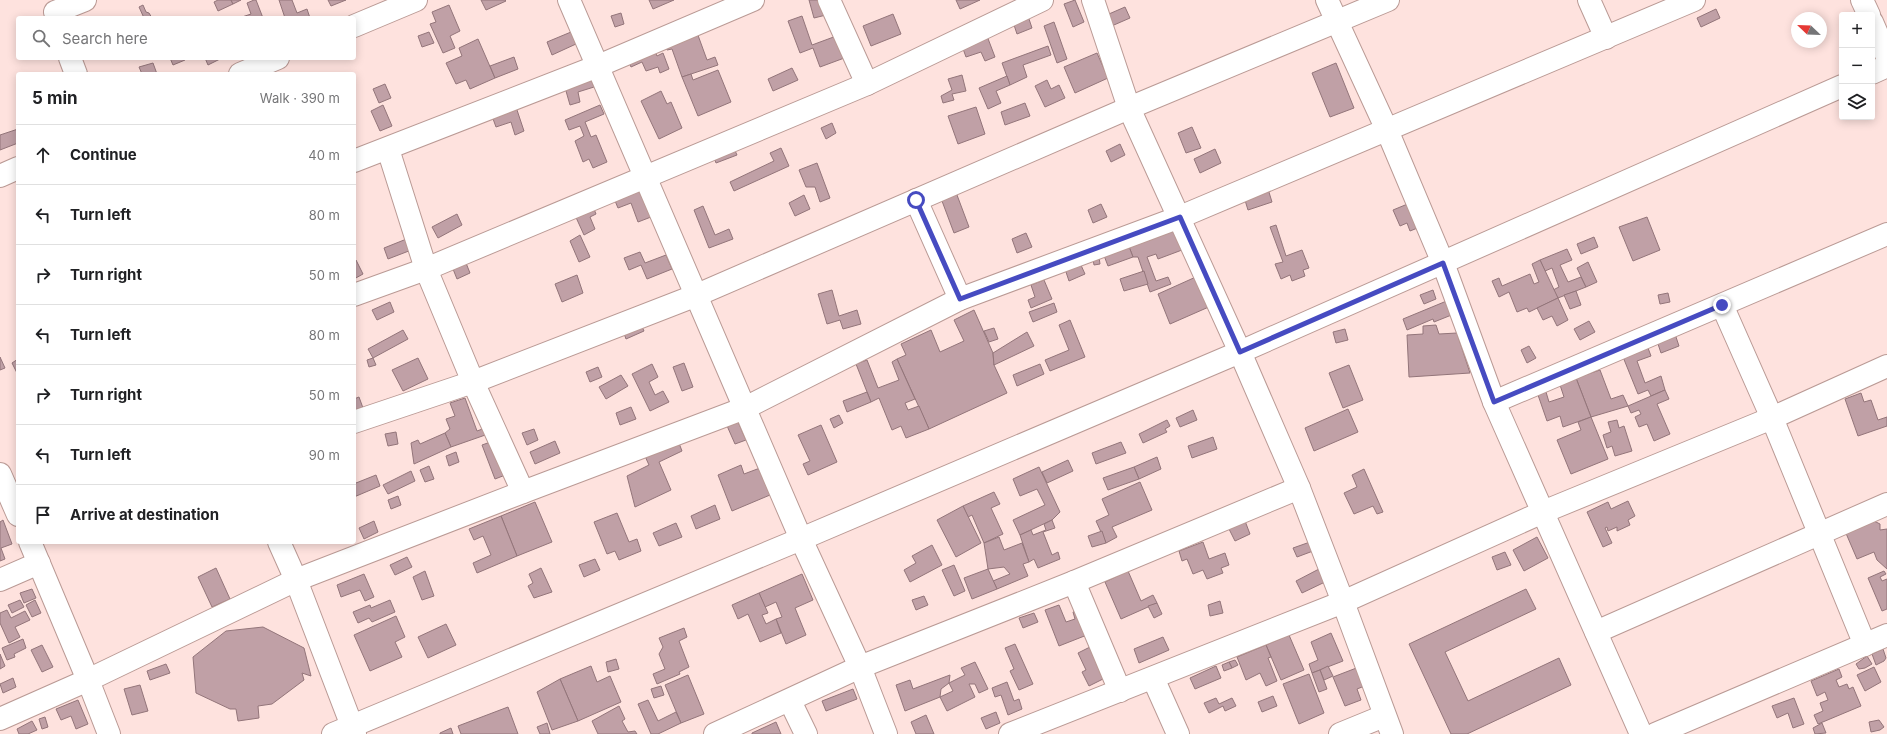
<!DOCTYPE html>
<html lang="en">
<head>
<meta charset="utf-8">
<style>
	:root { --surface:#fff; --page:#f2f2f2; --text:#202124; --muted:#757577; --line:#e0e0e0 }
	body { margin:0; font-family:Inter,sans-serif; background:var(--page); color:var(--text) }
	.controls { position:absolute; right:12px; top:12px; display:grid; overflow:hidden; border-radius:4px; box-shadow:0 2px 10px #0003 }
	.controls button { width:36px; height:36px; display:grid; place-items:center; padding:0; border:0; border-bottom:1px solid var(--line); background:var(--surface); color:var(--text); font:20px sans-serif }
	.compass { position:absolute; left:1791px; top:12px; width:36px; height:36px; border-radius:50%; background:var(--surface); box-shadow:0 2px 10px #0003; rotate:293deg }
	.stop { position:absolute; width:12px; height:12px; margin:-9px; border:3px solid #464bc1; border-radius:50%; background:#fff }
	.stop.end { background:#464bc1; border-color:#fff; box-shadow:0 1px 4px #0008 }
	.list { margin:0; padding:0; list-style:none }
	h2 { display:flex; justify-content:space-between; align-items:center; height:52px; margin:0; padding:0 16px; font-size:17px }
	h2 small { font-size:13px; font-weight:400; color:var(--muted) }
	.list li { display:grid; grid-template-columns:26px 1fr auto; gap:12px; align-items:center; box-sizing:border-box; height:60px; padding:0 16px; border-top:1px solid var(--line) }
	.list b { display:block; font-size:15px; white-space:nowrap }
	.list em { font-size:13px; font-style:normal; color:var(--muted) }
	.icon { flex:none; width:22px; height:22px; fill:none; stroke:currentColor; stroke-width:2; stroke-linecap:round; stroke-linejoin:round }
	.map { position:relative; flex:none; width:1887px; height:734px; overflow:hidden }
	.search { position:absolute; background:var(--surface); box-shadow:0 2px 10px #0003; left:16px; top:16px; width:340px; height:44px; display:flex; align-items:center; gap:10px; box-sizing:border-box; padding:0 14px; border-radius:4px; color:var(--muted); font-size:15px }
	.panel { position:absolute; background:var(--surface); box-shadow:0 2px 10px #0003; left:16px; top:72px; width:340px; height:472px; border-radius:4px }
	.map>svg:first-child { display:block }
	.building { fill:#c0a0a6; stroke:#93757a }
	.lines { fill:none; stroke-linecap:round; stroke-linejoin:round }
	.minor-casing { stroke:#ba9a95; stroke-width:24 }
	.tertiary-casing { stroke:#ba9a95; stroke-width:24 }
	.minor { stroke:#fff; stroke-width:22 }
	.tertiary { stroke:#fff; stroke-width:22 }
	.route { stroke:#464bc1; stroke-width:5 }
</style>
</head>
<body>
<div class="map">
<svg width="1887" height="734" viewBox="0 0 1887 734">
	<rect width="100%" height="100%" fill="#fee2de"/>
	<g class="building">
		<polygon points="218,0 231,0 233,4 218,11 214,2"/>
		<polygon points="231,0 241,0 233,4"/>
		<polygon points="254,0 256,0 263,18 239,18 251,14 247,3"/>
		<polygon points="279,0 292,0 297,13 307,9 310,18 285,18"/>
		<polygon points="328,0 346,0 331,6"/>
		<polygon points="481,0 505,0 506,1 486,10"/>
		<polygon points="649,0 674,0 653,9"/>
		<polygon points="809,0 822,0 826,15 814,18"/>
		<polygon points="956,0 980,0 960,9"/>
		<polygon points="1075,0 1084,22 1073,27 1064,4"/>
		<polygon points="143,5 146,12 149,13 152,18 144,18 139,7"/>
		<polygon points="449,5 460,31 450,36 455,48 443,53 430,24 436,22 432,12"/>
		<polygon points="1125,7 1130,18 1107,28 1102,17"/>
		<polygon points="1716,9 1720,18 1701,27 1697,18"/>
		<polygon points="621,13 624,24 615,27 611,16"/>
		<polygon points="893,14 901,34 871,46 863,26"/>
		<polygon points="802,16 812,45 839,35 847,57 820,67 813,48 800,53 788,21"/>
		<polygon points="1028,16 1032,28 1017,34 1013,22"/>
		<polygon points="1054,22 1067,59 1057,63 1044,26"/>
		<polygon points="695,27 707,60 715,57 718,65 682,77 672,49 667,50 663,39"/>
		<polygon points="429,32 434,43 422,47 418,36"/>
		<polygon points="571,32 576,44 552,55 547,42"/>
		<polygon points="987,36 995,57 985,61 981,52 966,57 962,46"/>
		<polygon points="478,39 495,78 470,89 466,80 456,84 446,63 462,56 459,48"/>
		<polygon points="1048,46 1051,55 1023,65 1027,77 1010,85 1002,63"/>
		<polygon points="653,47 657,56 663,53 669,69 660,73 658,67 646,71 642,62 631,67 627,58"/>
		<polygon points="1097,53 1108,78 1075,93 1064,67"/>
		<polygon points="514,57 518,69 495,78 490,66"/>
		<polygon points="170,58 184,58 185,60 173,65"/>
		<polygon points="205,58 222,58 208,65"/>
		<polygon points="153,63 157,74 142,74 139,67"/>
		<polygon points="1336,63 1354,108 1330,117 1312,73"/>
		<polygon points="792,68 798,80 773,91 768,79"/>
		<polygon points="718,70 731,102 698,116 682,77 691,74 693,80"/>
		<polygon points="962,75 966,91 952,94 954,100 943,103 941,96 952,90 948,79"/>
		<polygon points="590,76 594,87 578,92 580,102 570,105 564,84"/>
		<polygon points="1007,76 1010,85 996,91 1001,103 988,109 979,88"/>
		<polygon points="1047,80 1051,89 1059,85 1065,98 1045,107 1035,86"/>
		<polygon points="385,84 391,98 379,103 373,89"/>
		<polygon points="661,91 667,104 671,102 682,128 659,139 641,101"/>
		<polygon points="1025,103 1030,116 1005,125 1001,112"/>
		<polygon points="383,105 392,126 380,131 371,111"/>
		<polygon points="600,105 604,114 585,122 591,137 596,135 607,162 593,168 589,159 583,162 575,141 584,136 580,126 569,130 565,120"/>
		<polygon points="516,107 524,131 515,135 511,122 496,127 492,116"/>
		<polygon points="976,107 985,134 958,144 948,116"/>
		<polygon points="832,123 836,133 826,139 821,128"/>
		<polygon points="1192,127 1201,148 1186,153 1178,133"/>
		<polygon points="18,129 18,143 0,150 0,135"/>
		<polygon points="732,144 737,155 716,163 712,152"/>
		<polygon points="1120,144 1125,155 1111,162 1106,151"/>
		<polygon points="781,148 789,166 734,191 730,182 774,161 770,153"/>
		<polygon points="1215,149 1221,163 1200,173 1194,159"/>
		<polygon points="817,163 830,198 820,202 815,187 806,187 799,170"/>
		<polygon points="954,187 969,227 954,233 939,193"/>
		<polygon points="647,188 651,217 638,222 631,203 618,208 613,196"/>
		<polygon points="1268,189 1272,202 1248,210 1244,197"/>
		<polygon points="804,195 810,209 795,216 789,203"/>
		<polygon points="1410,203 1420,227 1410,231 1407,223 1400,226 1393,210"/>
		<polygon points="592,204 596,214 590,217 595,229 584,235 574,213"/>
		<polygon points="1101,204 1107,217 1093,223 1088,210"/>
		<polygon points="703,206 715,235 729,229 733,239 709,248 694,210"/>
		<polygon points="457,214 462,225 438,238 432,227"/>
		<polygon points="1647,217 1660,250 1633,261 1619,227"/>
		<polygon points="1276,225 1286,256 1302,250 1309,268 1303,270 1305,276 1292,281 1290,275 1281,279 1275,264 1283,262 1270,227"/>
		<polygon points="1174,226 1182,250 1158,259 1156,254 1147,257 1156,281 1168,277 1171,284 1150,292 1138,257 1133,257 1128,244"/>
		<polygon points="1026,233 1032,247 1017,253 1012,239"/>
		<polygon points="580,235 590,257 579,262 570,241"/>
		<polygon points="1594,237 1598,247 1581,254 1577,244"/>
		<polygon points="409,238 414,249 388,259 384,248"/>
		<polygon points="1128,244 1133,257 1108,266 1103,253"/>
		<polygon points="1567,249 1572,260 1560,265 1568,282 1581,277 1586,287 1558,298 1553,290 1559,287 1552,268 1545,271 1540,260"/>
		<polygon points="640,252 645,263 666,255 672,269 647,279 641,265 629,270 624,258"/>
		<polygon points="1099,257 1100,264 1094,265 1093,259"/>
		<polygon points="356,260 363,274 354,279 354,261"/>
		<polygon points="1540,260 1558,298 1529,312 1527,308 1517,312 1509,292 1499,297 1492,281 1499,278 1502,286 1530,274 1534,284 1539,282 1532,264"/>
		<polygon points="1588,262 1597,282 1586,287 1577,268"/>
		<polygon points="466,263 470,273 457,279 453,269"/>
		<polygon points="1080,263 1085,274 1069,281 1065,269"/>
		<polygon points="1144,271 1148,284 1124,291 1120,279"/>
		<polygon points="577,275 583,293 562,302 555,284"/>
		<polygon points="1198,276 1211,306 1170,324 1158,294"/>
		<polygon points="1044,280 1052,299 1031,308 1028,300 1035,297 1031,285"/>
		<polygon points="832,290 839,316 857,310 861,324 843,329 840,320 827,324 818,294"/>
		<polygon points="1433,290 1436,299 1424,304 1420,295"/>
		<polygon points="1576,291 1581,305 1570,309 1564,295"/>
		<polygon points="1668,293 1670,302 1660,304 1658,295"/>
		<polygon points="1558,298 1568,320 1557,326 1552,316 1543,320 1537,308"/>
		<polygon points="1449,300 1454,314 1434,322 1433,319 1407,330 1403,319"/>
		<polygon points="390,302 394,312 377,320 372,310"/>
		<polygon points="1054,303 1057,312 1033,322 1029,312"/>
		<polygon points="974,310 993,353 994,365 1007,393 929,429 897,359 906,355 901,344 931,330 940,352 964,341 954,320"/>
		<polygon points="639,320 644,331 626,339 622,328"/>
		<polygon points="1070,320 1085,357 1050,371 1045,360 1069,350 1059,325"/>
		<polygon points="1589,321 1595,332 1580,340 1574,329"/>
		<polygon points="1436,325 1439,334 1457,333 1470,373 1409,377 1407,335 1423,334 1423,326"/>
		<polygon points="994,328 998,339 989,342 984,331"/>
		<polygon points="1345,329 1348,340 1336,343 1333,332"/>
		<polygon points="403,330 408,339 373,358 368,349"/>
		<polygon points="1027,332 1034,346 994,365 993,353"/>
		<polygon points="1675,334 1679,346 1661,353 1657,341"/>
		<polygon points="1529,346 1536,358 1527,363 1521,350"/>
		<polygon points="1648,348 1651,356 1637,361 1645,383 1661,376 1665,390 1651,396 1648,390 1638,394 1623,357"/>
		<polygon points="0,357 5,368 0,370"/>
		<polygon points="373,358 376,365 369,367 367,360"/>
		<polygon points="418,358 428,379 403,391 392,370"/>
		<polygon points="18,359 18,375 12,363"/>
		<polygon points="897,359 915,399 905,403 908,410 919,406 929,429 906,438 901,426 892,430 879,398 871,402 856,364 867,360 878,388 899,380 892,362"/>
		<polygon points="684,363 693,387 682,391 673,367"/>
		<polygon points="652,364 658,377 649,382 655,395 663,391 669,402 650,411 632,374"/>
		<polygon points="1040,364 1044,374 1017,386 1013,375"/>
		<polygon points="1349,365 1363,400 1343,408 1329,373"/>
		<polygon points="598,367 602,377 590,382 586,372"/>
		<polygon points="1600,370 1611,399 1623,395 1628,406 1591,417 1576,378"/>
		<polygon points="621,375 628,386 606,399 599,387"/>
		<polygon points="1576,378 1591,417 1563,427 1560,416 1547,421 1538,395 1546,392 1549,402 1564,397 1560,385"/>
		<polygon points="1665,390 1669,399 1657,404 1670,434 1654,441 1647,424 1639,427 1635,417 1641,414 1639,410 1631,413 1628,406"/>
		<polygon points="867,392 871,402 847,412 843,401"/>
		<polygon points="1861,393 1864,402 1871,400 1878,420 1887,417 1887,426 1858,436 1845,399"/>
		<polygon points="359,397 363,408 354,411 354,399"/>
		<polygon points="465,398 477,431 488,427 491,433 451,447 445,433 450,429 446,419 455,416 450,403"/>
		<polygon points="631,407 636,419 620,425 616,413"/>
		<polygon points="1348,409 1358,432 1314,451 1305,428"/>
		<polygon points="1193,410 1197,420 1180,427 1176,418"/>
		<polygon points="735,415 746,440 735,444 724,419"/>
		<polygon points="839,415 843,423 834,428 830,419"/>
		<polygon points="1591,417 1608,459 1571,474 1557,440 1581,430 1578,422"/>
		<polygon points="1167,420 1170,426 1165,429 1167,432 1143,443 1139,434"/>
		<polygon points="1617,420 1619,428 1624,426 1632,451 1615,456 1612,446 1607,448 1603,435 1611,432 1608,422"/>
		<polygon points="821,425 837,462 808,475 803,464 810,461 798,435"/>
		<polygon points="534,429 538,440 527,445 522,433"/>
		<polygon points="396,432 398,444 388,446 385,434"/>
		<polygon points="445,433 451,447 414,464 411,443 418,440 420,444"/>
		<polygon points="1213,437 1217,449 1192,458 1188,446"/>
		<polygon points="677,438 682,451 659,462 671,490 635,507 627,476 649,465 644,454"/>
		<polygon points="496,440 508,474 495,479 482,445"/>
		<polygon points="555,441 560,453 535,464 530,452"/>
		<polygon points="1121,442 1126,453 1096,464 1092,453"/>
		<polygon points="456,452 459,462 449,466 446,456"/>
		<polygon points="1157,457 1161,469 1139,479 1134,467"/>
		<polygon points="1068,460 1073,471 1047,483 1042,472"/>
		<polygon points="741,465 744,474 760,468 770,495 732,511 718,475"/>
		<polygon points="429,466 434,479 425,482 420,470"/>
		<polygon points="1039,467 1060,512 1052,520 1020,535 1013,520 1045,505 1037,489 1020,496 1013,479"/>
		<polygon points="1134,467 1139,479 1108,490 1103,478"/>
		<polygon points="1364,469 1383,512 1377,514 1373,506 1354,514 1344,493 1357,487 1352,475"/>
		<polygon points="411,471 415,481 388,494 383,485"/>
		<polygon points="376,475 380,486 354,497 354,479 356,483"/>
		<polygon points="1140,482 1152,510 1112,527 1117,537 1106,543 1096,521 1109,515 1102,499"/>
		<polygon points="994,492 1000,504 991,508 1003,534 984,543 972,515 968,517 963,506"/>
		<polygon points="398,496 401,505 391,509 388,500"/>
		<polygon points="1628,501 1635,516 1628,520 1630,525 1617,531 1617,527 1608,531 1607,527 1605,528 1612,543 1603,547 1587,512 1608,502 1611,509"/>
		<polygon points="535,502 552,542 517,556 501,516"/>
		<polygon points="715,505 720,519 696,529 691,516"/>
		<polygon points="963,506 981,543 956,557 937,520"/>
		<polygon points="617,513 629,542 637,539 641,551 619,560 615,551 607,554 594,522"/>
		<polygon points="501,516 517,556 477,573 473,563 491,555 483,536 474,540 469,529"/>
		<polygon points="3,520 12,544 1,548 5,559 0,561 0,522"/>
		<polygon points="1052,520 1055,528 1043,532 1052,555 1058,552 1060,559 1038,568 1034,559 1029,562 1020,535 1031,530 1033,535 1046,530 1044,524"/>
		<polygon points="1872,520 1880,524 1880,530 1887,529 1887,569 1877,560 1874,552 1857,559 1845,531"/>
		<polygon points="374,521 378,532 364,539 359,528"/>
		<polygon points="1245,521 1250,534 1235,541 1229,529"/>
		<polygon points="676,523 682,537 659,546 653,533"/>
		<polygon points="1102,531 1106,543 1092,547 1088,536"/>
		<polygon points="999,537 1004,550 1022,543 1029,562 1023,564 1028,576 997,589 993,581 1010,574 1004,567 988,569 984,543"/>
		<polygon points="1537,537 1548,558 1524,571 1513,550"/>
		<polygon points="1203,542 1209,559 1225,553 1229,565 1221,568 1223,573 1207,579 1203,570 1193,574 1187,559 1182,561 1179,551"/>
		<polygon points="1310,542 1313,551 1297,557 1293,548"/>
		<polygon points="932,545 942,565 910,582 904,570 916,563 912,556"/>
		<polygon points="1505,552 1511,565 1497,570 1492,557"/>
		<polygon points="407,557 412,567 395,575 390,565"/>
		<polygon points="595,559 600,570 584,577 579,565"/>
		<polygon points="954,565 965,591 954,596 942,570"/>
		<polygon points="216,568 230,599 212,607 198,577"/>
		<polygon points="541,568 552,592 534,598 528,586 533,583 529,574"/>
		<polygon points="988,569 997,589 972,599 964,578"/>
		<polygon points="1319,569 1325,582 1302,593 1296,581"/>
		<polygon points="425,571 434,596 422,600 413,577"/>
		<polygon points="1128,571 1141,601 1153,595 1157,603 1121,619 1105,582"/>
		<polygon points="1884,571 1886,574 1880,577 1882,581 1887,579 1887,609 1882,611 1868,578"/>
		<polygon points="364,574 374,597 365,601 360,590 341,597 337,585"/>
		<polygon points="802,574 813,600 795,608 806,635 786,644 776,619 782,617 776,602 765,607 759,593"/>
		<polygon points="32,589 36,598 24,603 20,593"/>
		<polygon points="1526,589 1536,609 1445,652 1468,701 1559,658 1571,685 1467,734 1451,734 1409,644"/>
		<polygon points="759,593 768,613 762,615 766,624 776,619 781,633 760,642 748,614 738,619 732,605"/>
		<polygon points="924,596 928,605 916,610 912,600"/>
		<polygon points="20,600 24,607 12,613 8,605"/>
		<polygon points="35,600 41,613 32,617 26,605"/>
		<polygon points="390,600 395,612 372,622 369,618 358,623 353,612 370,605 371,608"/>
		<polygon points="1220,601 1223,613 1210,616 1208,605"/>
		<polygon points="1157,603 1162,614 1154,618 1148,606"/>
		<polygon points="1059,605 1066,622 1075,619 1073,612 1083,608 1092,633 1059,646 1045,610"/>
		<polygon points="7,610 11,618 25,611 30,620 15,627 20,637 9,643 0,623 0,613"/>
		<polygon points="1034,613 1038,622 1023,628 1019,618"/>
		<polygon points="396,616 405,637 395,642 402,657 370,671 354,635"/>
		<polygon points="446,624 456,645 428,658 418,637"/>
		<polygon points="263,627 304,648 311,676 302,673 304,680 272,704 258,706 259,718 238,721 236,709 230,709 196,693 193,657 226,631"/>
		<polygon points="684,628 687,637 679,641 689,667 679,672 680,674 657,684 653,674 665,669 659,654 663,647 659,638"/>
		<polygon points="1331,633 1343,661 1312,673 1309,664 1318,660 1311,642"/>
		<polygon points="1289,635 1304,670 1281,680 1266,645"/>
		<polygon points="1163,637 1169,650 1139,663 1134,649"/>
		<polygon points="23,639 26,648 14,654 15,657 7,660 2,648"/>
		<polygon points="1098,643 1113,674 1089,686 1082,672 1086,670 1078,653"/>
		<polygon points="1015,644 1033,684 1019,690 1010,671 1014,669 1005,648"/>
		<polygon points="42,645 53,667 42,672 31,650"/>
		<polygon points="1266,645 1271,657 1268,658 1277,681 1266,686 1260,673 1246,680 1237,657"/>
		<polygon points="1883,649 1886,658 1884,661 1876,665 1872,654"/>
		<polygon points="0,654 5,666 0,669"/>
		<polygon points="1867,656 1872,664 1865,668 1859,669 1856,664"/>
		<polygon points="616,659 619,669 608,672 606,662"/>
		<polygon points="1235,660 1238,665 1232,668 1229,662"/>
		<polygon points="975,662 988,689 979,693 975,684 969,684 975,697 947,711 940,697 953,691 949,683 965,675 961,668"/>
		<polygon points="1229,662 1232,668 1224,671 1222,665"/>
		<polygon points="166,664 170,673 150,680 147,671"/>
		<polygon points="591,666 597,682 610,676 621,702 578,721 560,679"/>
		<polygon points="1216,666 1221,678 1195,689 1190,678"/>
		<polygon points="1328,666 1333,676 1324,680 1320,670"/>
		<polygon points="1359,667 1367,685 1357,689 1361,700 1345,706 1333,677"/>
		<polygon points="1874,667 1881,682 1865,691 1857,675"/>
		<polygon points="1839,669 1842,677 1836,680 1839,687 1847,684 1849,689 1853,687 1861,706 1818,724 1814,715 1823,711 1820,703 1828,700 1825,692 1817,696 1811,681"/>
		<polygon points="1320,670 1327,689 1319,692 1312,673"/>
		<polygon points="1309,674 1324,713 1299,724 1283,684"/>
		<polygon points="688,675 704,714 681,723 665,685"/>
		<polygon points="950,675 949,683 941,689 940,697 905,711 896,685 910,680 913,689"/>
		<polygon points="13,678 16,687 3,693 0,684"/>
		<polygon points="560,679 578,721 552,730 537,692"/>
		<polygon points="1007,682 1014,701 1019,699 1022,709 1008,715 1001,695 995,697 992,688"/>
		<polygon points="140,685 148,711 132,715 124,689"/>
		<polygon points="661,686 664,695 654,698 651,689"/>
		<polygon points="853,689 857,699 826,711 822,701"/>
		<polygon points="1273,696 1277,706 1262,712 1258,702"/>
		<polygon points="1216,698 1219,704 1232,698 1236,706 1225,711 1223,706 1209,713 1204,703"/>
		<polygon points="1794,698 1804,724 1793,728 1788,713 1777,718 1772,706"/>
		<polygon points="78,700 88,724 76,729 71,716 61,720 56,709"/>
		<polygon points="648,700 658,721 676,712 681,723 658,734 651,734 638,704"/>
		<polygon points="619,706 625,719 622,721 628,732 635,731 637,734 598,734 592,721"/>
		<polygon points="508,707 518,734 461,734 458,726"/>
		<polygon points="996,712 1000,723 986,729 981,718"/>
		<polygon points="926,715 934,734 916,734 911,722"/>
		<polygon points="45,717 48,727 42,729 39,719"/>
		<polygon points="1879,720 1884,727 1880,730 1871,732 1869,722"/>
		<polygon points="32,721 37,730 28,734 19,734 17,729"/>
		<polygon points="776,722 781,734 752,734 752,733"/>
		<polygon points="547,723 550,734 540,734 537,727"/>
		<polygon points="1822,723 1826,733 1815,734 1813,728"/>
		<polygon points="451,728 453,734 440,734 440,733"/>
	</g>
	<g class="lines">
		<g class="minor-casing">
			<g id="minor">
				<polyline points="569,0 801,539 860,667 886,734"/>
				<polyline points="829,0 867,84"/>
				<polyline points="1093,0 1129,108 1240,352 1299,488 1343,602 1392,734"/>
				<polyline points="1327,0 1387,130 1443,263 1494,402 1641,734"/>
				<polyline points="1589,0 1606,38"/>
				<polyline points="1862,0 1869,15"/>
				<polyline points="55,12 85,0"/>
				<polyline points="1872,22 1887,57"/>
				<polyline points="354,26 416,0"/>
				<polyline points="70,58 76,74"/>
				<polyline points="240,74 278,58"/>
				<polyline points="388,149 426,269 473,382 523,492"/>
				<polyline points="354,161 598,66 753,0"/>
				<polyline points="0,176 18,168"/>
				<polyline points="916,200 960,299"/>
				<polyline points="354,295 426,269 867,84 1042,0"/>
				<polyline points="1722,305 1772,418 1865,645"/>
				<polyline points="1494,402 1887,234"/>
				<polyline points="354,422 473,382 697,295 1129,108 1388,0"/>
				<polyline points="0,474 18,515"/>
				<polyline points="30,542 88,680 109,734"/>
				<polyline points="279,542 296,580 355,734"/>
				<polyline points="0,580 39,563"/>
				<polyline points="1074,582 1120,691"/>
				<polyline points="1596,632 1887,504"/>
				<polyline points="1153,678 1178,734"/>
				<polyline points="790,701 806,734"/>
				<polyline points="0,719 88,680 296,580 523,492 745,408 960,299 1180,217 1694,0"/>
				<polyline points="715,734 860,667 1074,582 1299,488"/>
				<polyline points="1010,734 1343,602 1543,512 1772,418 1887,366"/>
				<polyline points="1340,734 1384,716"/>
				<polyline points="1655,734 1887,635"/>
			</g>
		</g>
		<g class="tertiary-casing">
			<g id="tertiary">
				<polyline points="1872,73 1887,66"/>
				<polyline points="333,734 801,539 1240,352 1842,86"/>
			</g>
		</g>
		<use href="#minor" class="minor"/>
		<use href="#tertiary" class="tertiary"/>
	</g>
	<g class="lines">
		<polyline class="route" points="916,200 960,299 1180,217 1240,352 1443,263 1494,402 1722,305"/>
	</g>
</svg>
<div class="controls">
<button>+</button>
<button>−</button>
<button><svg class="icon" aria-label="layers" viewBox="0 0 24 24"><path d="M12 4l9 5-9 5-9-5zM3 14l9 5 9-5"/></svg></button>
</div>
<svg class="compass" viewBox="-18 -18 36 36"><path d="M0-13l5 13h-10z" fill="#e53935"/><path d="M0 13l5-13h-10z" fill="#757577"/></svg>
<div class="stop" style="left:916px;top:200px"></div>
<div class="stop end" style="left:1722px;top:305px"></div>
<div class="search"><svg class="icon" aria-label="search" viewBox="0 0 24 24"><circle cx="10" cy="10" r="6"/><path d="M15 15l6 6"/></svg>Search here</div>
<section class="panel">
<h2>5 min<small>Walk · 390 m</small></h2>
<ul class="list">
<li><svg class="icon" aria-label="ahead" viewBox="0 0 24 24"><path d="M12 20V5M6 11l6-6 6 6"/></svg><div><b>Continue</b></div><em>40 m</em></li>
<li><svg class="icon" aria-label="left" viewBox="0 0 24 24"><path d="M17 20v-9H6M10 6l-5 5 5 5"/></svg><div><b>Turn left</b></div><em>80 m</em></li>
<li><svg class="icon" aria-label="right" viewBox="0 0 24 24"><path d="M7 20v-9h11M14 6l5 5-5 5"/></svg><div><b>Turn right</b></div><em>50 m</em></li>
<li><svg class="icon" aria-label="left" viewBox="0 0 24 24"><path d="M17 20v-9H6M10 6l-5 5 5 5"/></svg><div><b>Turn left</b></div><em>80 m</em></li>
<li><svg class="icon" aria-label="right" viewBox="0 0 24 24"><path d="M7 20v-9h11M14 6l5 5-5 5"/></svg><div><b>Turn right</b></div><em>50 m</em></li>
<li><svg class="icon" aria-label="left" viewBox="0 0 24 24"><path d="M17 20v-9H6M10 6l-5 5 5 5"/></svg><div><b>Turn left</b></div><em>90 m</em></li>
<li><svg class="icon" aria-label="arrive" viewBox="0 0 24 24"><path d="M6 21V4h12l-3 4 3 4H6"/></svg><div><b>Arrive at destination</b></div></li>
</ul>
</section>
</div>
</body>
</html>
